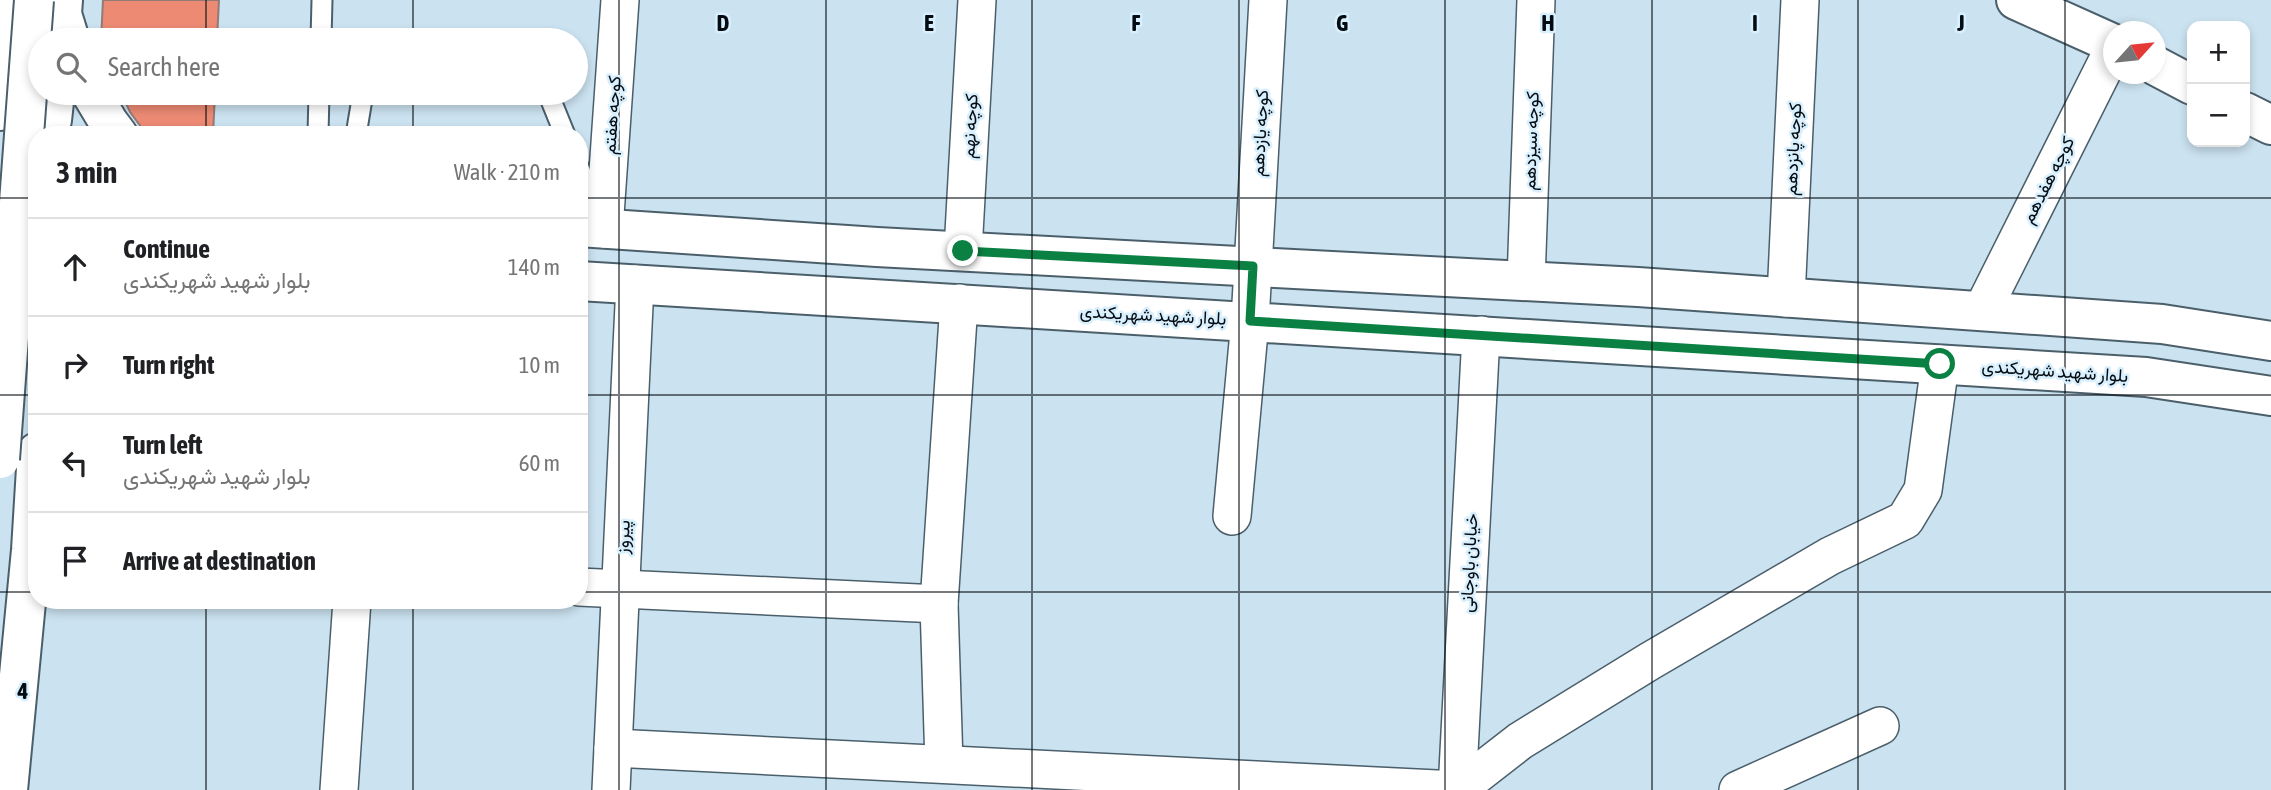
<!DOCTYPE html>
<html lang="en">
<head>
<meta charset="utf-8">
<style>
	:root { --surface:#fff; --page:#f2f2f2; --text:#202124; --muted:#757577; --line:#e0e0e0 }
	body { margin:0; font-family:"Asap Condensed",Vazirmatn,sans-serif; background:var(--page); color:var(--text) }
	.controls { position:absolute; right:21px; top:21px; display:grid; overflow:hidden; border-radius:14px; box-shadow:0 4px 10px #0003 }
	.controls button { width:63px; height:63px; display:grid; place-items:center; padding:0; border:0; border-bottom:2px solid var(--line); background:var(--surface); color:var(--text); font:35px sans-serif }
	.compass { position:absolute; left:2103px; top:21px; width:63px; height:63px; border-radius:50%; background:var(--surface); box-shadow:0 4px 10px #0003; rotate:63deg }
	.stop { position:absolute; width:21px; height:21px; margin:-16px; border:5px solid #0b8043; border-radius:50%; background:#fff }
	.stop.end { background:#0b8043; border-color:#fff; box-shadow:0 2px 7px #0008 }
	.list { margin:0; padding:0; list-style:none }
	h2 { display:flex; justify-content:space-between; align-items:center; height:91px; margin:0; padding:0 28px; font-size:30px }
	h2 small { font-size:23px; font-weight:400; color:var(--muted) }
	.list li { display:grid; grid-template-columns:46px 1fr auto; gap:21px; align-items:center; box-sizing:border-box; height:98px; padding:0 28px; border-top:2px solid var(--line) }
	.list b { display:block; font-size:26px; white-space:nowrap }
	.list p { margin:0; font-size:23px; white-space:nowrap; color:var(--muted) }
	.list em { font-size:23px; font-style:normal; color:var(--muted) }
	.icon { flex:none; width:38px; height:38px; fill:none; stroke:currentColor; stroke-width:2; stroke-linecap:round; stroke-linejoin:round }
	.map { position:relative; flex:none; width:2271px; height:790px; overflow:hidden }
	.search { position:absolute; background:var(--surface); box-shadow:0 4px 10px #0003; left:28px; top:28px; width:560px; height:77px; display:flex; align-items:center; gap:18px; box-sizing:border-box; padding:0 24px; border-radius:38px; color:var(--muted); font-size:26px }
	.panel { position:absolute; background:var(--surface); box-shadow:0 4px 10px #0003; left:28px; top:126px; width:560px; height:483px; border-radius:28px }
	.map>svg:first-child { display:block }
	.building { fill:#ec8a74; stroke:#937b75; stroke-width:2 }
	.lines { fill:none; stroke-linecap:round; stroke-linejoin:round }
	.lane-casing { stroke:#4b5f6b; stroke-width:23 }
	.street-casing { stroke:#4b5f6b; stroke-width:40 }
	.secondary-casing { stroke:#4b5f6b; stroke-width:42 }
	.lane { stroke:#fff; stroke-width:19 }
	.street { stroke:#fff; stroke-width:37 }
	.secondary { stroke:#fff; stroke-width:38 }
	.secondary-bridge-casing { stroke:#4b5f6b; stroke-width:42; stroke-linecap:butt }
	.secondary-bridge { stroke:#fff; stroke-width:38 }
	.route { stroke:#0b8043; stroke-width:9 }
	.grid { fill:none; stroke:#050c11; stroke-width:2; stroke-opacity:0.55 }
	.labels { text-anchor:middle; stroke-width:5; stroke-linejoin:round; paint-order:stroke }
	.street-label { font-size:18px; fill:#050c11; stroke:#d8effe }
	.grid-label { font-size:23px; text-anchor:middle; font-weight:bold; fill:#050c11; stroke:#d8effe; stroke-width:5; stroke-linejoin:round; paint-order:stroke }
</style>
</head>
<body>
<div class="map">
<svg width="2271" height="790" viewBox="0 0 2271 790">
	<rect width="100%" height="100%" fill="#cbe2f0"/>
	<g class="building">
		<polygon points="103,0 219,0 217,40 101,40"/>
		<polygon points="121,93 215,93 213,135 147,135 130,112"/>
	</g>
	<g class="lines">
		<g class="lane-casing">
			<g id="lane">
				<polyline points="321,40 322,0"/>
				<polyline points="548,93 565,135"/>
				<polyline points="318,135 319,93"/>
				<polyline points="356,135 363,93"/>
				<polyline points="579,168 597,213"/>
			</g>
		</g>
		<g class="street-casing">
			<g id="street">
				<polyline points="604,229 620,0"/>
				<polyline points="963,251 977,0"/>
				<polyline points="1526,281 1536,0"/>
				<polyline points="1786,298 1800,0"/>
				<polyline points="1982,311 2114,48"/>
				<polyline points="1232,516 1250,321 1268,0"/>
				<polyline points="579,587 939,604 959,303"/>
				<polyline points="939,604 944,764"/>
				<polyline points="613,748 1457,790 1520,741 1650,661 1830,556 1905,520 1923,490 1940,364"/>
				<polyline points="339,790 352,600"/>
				<polyline points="611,790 635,284"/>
				<polyline points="1457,790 1481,335"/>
				<polyline points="1738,790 1880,726"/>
			</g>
		</g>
		<g class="secondary-casing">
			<g id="secondary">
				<polyline points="63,0 62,14 70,40"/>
				<polyline points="2016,0 2114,44"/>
				<polyline points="2156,66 2192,85"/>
				<polyline points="91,93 109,123 118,135"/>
				<polyline points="0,111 8,0"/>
				<polyline points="2245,112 2271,125"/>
				<polyline points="46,135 52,120 55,93"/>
				<polyline points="579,227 877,247 1638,287 2162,324 2271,341"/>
				<polyline points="579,281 2146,377 2271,396"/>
				<polyline points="8,790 31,550 37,452"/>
			</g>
		</g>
		<use href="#lane" class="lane"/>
		<use href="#street" class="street"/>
		<use href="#secondary" class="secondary"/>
		<g class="secondary-bridge-casing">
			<polyline id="secondary-bridge" points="0,459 34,0"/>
		</g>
		<use href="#secondary-bridge" class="secondary-bridge"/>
	</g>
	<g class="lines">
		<polyline class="route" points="963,251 1253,266 1250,321 1940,364"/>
	</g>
	<path class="grid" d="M206,0V40M413,0V40M619,0V790M826,0V790M1032,0V790M1239,0V790M1445,0V790M1652,0V790M1858,0V790M2065,0V790M206,93V135M413,93V135M0,198H37M579,198H2271M0,395H37M579,395H2271M0,592H37M579,592H2271M206,600V790M413,600V790"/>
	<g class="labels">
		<g class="street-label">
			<text transform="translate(612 115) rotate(-86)" y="6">کوچه هفتم</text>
			<text transform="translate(970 126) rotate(-87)" y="6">کوچه نهم</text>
			<text transform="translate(1260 133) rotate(-87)" y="6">کوچه یازدهم</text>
			<text transform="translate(1531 141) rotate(-88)" y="6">کوچه سیزدهم</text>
			<text transform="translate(1793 149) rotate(-87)" y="6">کوچه پانزدهم</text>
			<text transform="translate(2048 180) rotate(-63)" y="6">کوچه هفدهم</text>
			<text transform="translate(1153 315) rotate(3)" y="6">بلوار شهید شهریکندی</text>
			<text transform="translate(2055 371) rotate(4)" y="6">بلوار شهید شهریکندی</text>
			<text transform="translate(623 537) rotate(-87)" y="6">پیروز</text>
			<text transform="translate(1469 563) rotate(-87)" y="6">خیابان باوجانی</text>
		</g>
	</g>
	<g class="grid-label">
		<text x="723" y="31">D</text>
		<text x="929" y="31">E</text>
		<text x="1136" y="31">F</text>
		<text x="1342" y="31">G</text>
		<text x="1548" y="31">H</text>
		<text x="1755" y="31">I</text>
		<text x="1961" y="31">J</text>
		<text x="23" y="699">4</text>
	</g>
</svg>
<div class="controls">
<button>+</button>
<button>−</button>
</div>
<svg class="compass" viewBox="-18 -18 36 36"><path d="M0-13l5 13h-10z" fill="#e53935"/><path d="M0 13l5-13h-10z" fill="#757577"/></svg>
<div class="stop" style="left:1940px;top:364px"></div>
<div class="stop end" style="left:963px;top:251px"></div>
<div class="search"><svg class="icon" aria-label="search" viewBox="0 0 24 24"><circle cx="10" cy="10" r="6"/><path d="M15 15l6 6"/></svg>Search here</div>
<section class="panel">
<h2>3 min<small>Walk · 210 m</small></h2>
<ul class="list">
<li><svg class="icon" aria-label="ahead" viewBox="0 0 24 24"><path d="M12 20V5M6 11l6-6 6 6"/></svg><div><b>Continue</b><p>بلوار شهید شهریکندی</p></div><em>140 m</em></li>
<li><svg class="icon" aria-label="right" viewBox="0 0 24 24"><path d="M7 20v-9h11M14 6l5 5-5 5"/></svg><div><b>Turn right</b></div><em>10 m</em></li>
<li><svg class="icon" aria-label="left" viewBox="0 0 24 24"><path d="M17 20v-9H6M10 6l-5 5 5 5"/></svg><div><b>Turn left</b><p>بلوار شهید شهریکندی</p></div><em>60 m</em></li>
<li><svg class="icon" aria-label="arrive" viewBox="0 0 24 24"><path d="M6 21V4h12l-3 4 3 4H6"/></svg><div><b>Arrive at destination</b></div></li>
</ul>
</section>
</div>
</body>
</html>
